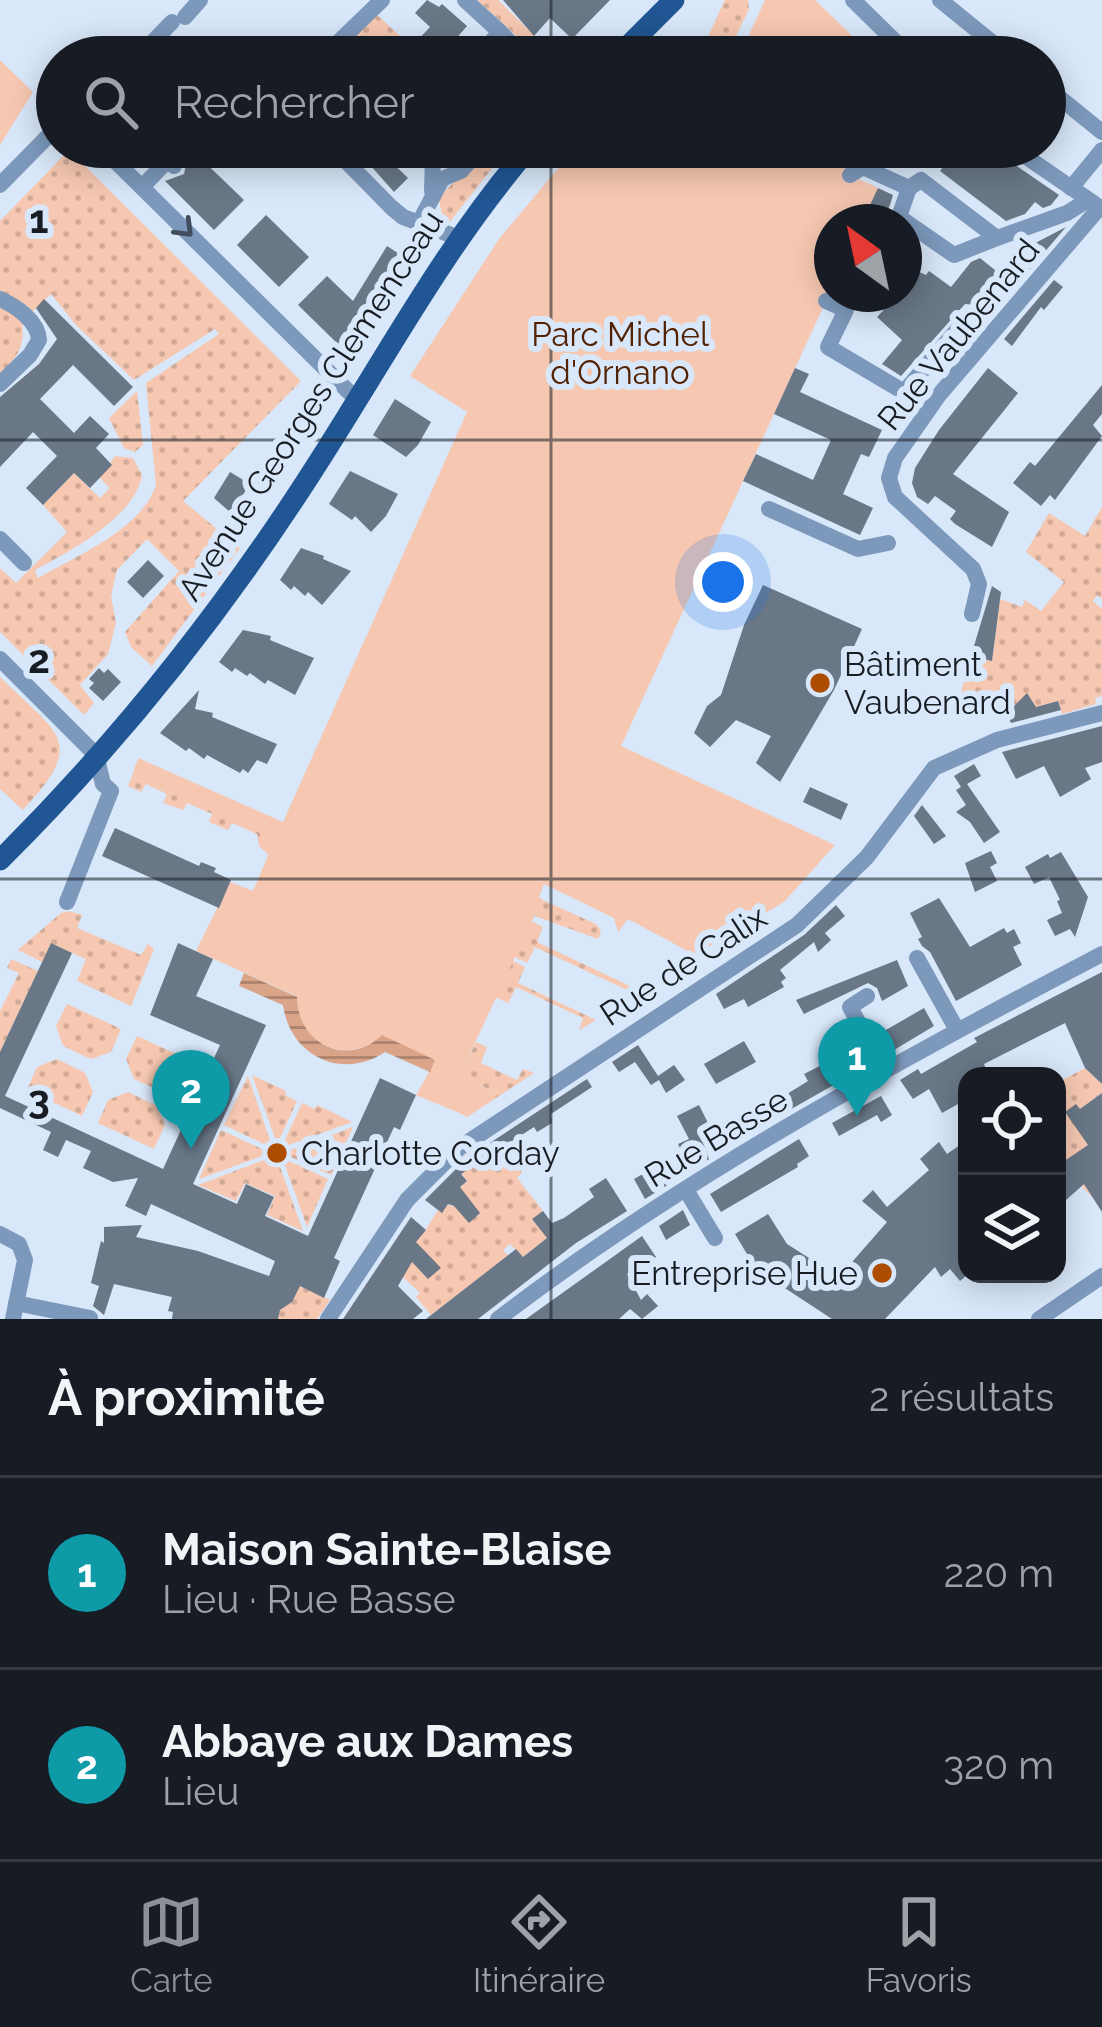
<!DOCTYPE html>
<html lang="fr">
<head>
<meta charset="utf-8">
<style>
	:root { --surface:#171b24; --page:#242831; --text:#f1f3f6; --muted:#9ea1a6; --line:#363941; --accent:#8c9099 }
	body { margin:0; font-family:Raleway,sans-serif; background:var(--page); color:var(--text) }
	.controls { position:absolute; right:36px; bottom:36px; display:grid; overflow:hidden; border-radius:24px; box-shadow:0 6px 30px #0003 }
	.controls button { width:108px; height:108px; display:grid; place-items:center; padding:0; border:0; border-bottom:3px solid var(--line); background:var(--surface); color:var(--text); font:60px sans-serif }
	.compass { position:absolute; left:814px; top:204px; width:108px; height:108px; border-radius:50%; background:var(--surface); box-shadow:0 6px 30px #0003; rotate:327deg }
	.you { position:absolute; left:723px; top:582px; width:42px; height:42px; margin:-30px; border:9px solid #fff; border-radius:50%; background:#1a73e8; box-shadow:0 0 0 18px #1a73e833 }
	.badge { display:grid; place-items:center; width:78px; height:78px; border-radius:50%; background:var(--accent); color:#fff; font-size:39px; font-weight:700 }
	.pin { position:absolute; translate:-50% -99px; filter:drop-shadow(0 3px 6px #0008) }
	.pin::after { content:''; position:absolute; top:63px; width:42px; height:36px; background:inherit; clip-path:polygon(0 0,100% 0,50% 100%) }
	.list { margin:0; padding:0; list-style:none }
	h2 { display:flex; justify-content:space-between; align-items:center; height:156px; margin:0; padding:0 48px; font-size:51px }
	h2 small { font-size:39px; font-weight:400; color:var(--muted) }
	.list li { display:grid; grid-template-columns:78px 1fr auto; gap:36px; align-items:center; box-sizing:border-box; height:192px; padding:0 48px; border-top:3px solid var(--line) }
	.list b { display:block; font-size:45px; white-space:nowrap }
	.list p { margin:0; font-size:39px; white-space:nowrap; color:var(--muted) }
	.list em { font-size:39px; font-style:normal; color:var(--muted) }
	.icon { flex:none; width:66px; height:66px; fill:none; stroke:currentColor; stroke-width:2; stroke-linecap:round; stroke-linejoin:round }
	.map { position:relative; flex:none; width:1102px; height:1319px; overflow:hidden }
	.search { position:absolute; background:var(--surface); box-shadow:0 6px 30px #0003; left:36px; right:36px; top:36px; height:132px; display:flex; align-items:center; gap:30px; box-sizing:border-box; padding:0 42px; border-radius:66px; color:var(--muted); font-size:45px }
	.sheet { height:540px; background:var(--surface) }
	nav { display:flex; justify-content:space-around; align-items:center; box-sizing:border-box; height:168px; border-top:3px solid var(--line); background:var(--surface); font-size:33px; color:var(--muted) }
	nav a { display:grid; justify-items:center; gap:6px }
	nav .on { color:var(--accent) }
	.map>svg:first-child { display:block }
	.grass { fill:url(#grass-dots) }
	.park { fill:#f6c8b1 }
	.water { fill:url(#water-rules) }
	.building { fill:#697787 }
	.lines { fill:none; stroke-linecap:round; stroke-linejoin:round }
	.minor { stroke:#7c98bb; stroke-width:16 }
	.major { stroke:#205693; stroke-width:21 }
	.oneway { stroke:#404e60 }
	.grid { fill:none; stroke:#181d24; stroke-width:3; stroke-opacity:0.55 }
	.poi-dot { fill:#ad4d02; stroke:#d8e7f9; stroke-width:4.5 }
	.labels { text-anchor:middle; stroke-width:12; stroke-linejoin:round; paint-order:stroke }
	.park-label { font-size:33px; fill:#532202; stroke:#d8e7f9 }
	.street-label { font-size:33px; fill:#181d24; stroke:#d8e7f9 }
	.poi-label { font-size:33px; fill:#181d24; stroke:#d8e7f9; text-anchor:start }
	.grid-label { font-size:39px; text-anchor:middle; font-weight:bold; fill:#181d24; stroke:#d8e7f9; stroke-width:12; stroke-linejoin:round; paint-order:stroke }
</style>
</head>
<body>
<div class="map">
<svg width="1102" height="1319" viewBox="0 0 1102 1319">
	<defs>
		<pattern id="grass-dots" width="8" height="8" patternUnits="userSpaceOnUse" patternTransform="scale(3)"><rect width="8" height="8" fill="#f6c8b1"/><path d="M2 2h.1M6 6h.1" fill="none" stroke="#d2ab98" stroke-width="1.8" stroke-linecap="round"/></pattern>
		<pattern id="water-rules" width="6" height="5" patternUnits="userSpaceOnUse" patternTransform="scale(3)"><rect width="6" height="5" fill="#daa488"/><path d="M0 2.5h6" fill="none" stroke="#b0856f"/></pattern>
	</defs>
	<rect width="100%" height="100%" fill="#d8e7f9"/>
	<g class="grass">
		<polygon points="477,0 498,0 551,52 548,57 533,57 522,41"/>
		<polygon points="725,0 748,0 749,9 726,57 709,57 704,45"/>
		<polygon points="375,13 412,47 402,57 333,57"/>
		<path d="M493,147H509L448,224L443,218L439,200C453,176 475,173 493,147Z"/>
		<path d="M69,150L301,381L183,501L240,548L152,666L131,647L125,632L179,571L147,539L117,570L111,596L116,623L108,654L80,685L94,703L84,715L0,632V568L16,583L67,532L43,505L74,473L100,498L110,488L100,478L115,456L133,458L142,475C135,517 70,551 35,570L38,578C76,556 141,530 156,485L146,383L219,334L215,329L134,380L76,325L51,294L31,313L0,291V221Z"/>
		<path d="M0,304L22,319C25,347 19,355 0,374Z"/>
		<polygon points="137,391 143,445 135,452 124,448 109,418"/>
		<polygon points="1102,507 1102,599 1097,595 1093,601 1102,609 1102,696 1095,698 1096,704 1062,714 1058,701 1036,707 1029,697 1007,713 976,705 956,711 971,656 992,660 1000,599 1022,607 1025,600 1041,611 1064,582 1026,552 1049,513 1085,536"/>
		<path d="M0,677C58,735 88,740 23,810L0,789Z"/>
		<polygon points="132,776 261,833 281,856 240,944 234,884 253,891 270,856 259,846 257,834 232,823 228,830 209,822 212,814 187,803 183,810 163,803 167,794 146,784 141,792 128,786"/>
		<polygon points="536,897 596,924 601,931 598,939 521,911"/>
		<polygon points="69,911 82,915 77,928 141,955 148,944 154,949 131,1006 77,981 86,959 51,944 42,962 18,950 61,913"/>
		<polygon points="519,915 543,927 537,942 634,988 634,992 625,999 627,990 535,947 527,963 503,951"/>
		<polygon points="501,955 525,967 518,983 596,1020 579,1030 583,1018 516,987 508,1003 484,992"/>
		<polygon points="11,959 38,971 0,1052 0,1011 19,973 7,968"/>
		<polygon points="67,1004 121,1029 111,1052 91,1059 63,1046 56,1026"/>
		<polygon points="137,1036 194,1062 183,1085 163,1092 134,1079 126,1059"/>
		<polygon points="476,1042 487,1047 481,1063 517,1080 523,1069 534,1073 467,1117 464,1115 496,1093 460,1075"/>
		<polygon points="57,1059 85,1073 93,1092 82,1116 27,1090 37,1067"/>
		<polygon points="1085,1068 1102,1084 1102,1093 1080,1109 1076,1104 1088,1145 1076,1154 1102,1191 1093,1198 1057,1161 1057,1083"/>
		<polygon points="252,1075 286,1091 285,1095 297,1101 280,1138 275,1138"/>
		<polygon points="248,1076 270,1140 264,1144 224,1125"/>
		<polygon points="128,1092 157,1106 165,1125 154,1149 98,1123 108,1100"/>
		<polygon points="302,1103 315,1109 317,1105 352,1122 289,1145 285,1140"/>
		<polygon points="353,1127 331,1175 291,1157 291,1150"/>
		<polygon points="221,1130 262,1149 262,1156 199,1179"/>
		<polygon points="505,1147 522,1173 517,1178 543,1211 532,1220 548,1237 523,1257 510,1244 503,1250 518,1267 500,1262 431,1315 416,1297 420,1293 392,1267 425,1231 438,1210 442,1212 448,1204 452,1207 460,1200 460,1187 467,1181 454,1164 468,1152 477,1164"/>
		<polygon points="264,1160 269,1166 280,1167 303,1231 267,1215 275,1196 245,1183 236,1201 198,1185"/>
		<polygon points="289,1161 328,1179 307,1227 285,1165"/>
		<polygon points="287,1280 330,1300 317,1319 278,1319 276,1309 289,1304 294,1298"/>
	</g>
	<g class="park">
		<polygon points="765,0 815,0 867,50 862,57 739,57"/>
		<polygon points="0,60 33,92 0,145"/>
		<path d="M576,147H855L844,172L878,188L862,222H832V288L621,746L835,845L784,902L695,955L628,919L618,932L614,918L544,884L539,897L542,899L460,1075L497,1094L464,1115L416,1095L429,1072L382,1036C345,1067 298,1044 296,996L196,951L230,882L253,891L270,851L262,843L260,833L132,776L138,758L283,822L467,412L410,376L499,239Z"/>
	</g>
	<path class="water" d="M244,973L297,997C297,1043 347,1069 382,1035L435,1060L430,1072L385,1052C342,1081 290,1056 283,1005L239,986Z"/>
	<g class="building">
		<polygon points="427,0 439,7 442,4 467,26 454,41 470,57 402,57 430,27 415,13"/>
		<polygon points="503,0 610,0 572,39 550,18 534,36"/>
		<polygon points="354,147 376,147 408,178 394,192"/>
		<polygon points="927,147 998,147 1005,158 1059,195 1051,205 1043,208 1035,202 1025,214 1006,221 940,171 950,158"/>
		<polygon points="191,149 244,200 214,230 165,181 184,174 186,164 183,157"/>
		<polygon points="878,188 893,195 890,205 882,222 862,222"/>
		<polygon points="266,215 309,257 279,287 237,245"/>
		<polygon points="1066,227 987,319 977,305 965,304 901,376 882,364 902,340 877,317 899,294 904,294 904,265 926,275 929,271 951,287 971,262 980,258 1001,275 1020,251"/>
		<polygon points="387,246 407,259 366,322 341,347 298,305 327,276 353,301"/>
		<polygon points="1054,280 1063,287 1044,310 1041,307 1012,346 1004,339"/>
		<polygon points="44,299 133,387 114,406 73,365 40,399 74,433 90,416 109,434 96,448 112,465 90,488 74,473 43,505 26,488 57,456 33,432 0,467 0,397 39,364 57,339 36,308"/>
		<polygon points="795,368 809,374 800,392 882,430 869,457 861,454 843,494 873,508 860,535 743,481 756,454 813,480 831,440 774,414"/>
		<polygon points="988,368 1018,393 953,474 1009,512 992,547 955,524 950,519 956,511 935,496 928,504 917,497 912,483 915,468 939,430"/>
		<polygon points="1102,385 1102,414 1093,425 1102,436 1055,500 1050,495 1041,506 1013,483 1030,462 1035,466"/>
		<polygon points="395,399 431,422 418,445 406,457 373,435"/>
		<polygon points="350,471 398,494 386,516 371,532 355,516 352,520 329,504"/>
		<polygon points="230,472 250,484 231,513 214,498"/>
		<polygon points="301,548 324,556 323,559 351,571 322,605 308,592 305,596 294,586 291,590 280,580"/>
		<polygon points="148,560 164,576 143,598 127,582"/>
		<polygon points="763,585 862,629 834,690 780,782 756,763 771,736 736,720 710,747 694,733 707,706 721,695 744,625"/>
		<polygon points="992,586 1001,592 992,661 971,656"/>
		<polygon points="243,630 271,636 270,640 314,658 295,695 268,680 265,684 250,673 247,676 235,668 232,672 219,662"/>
		<polygon points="99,668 104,673 108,669 121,682 103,701 89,688 94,683 89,679"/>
		<polygon points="199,690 195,709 213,713 212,717 277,744 267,764 257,760 248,773 243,769 240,773 207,755 204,759 189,748 186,751 160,733"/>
		<polygon points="1027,693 1036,707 1058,701 1061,710 1011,723 1007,713"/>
		<polygon points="1102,726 1102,762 1085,768 1091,779 1060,797 1044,766 1016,779 1002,752"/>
		<polygon points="974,764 981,776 967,784 1000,832 984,843 970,822 956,812 966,805 956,790 961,787 954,776"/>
		<polygon points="810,787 848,804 841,820 803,802"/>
		<polygon points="922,805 946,836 934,844 914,816"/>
		<polygon points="115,828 199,866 201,862 216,868 214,872 231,880 219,908 102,856"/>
		<polygon points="991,851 997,863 990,867 997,881 975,892 965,863"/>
		<polygon points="1061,852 1088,897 1075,937 1070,929 1055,936 1047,920 1062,913 1057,901 1060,900 1049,877 1034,884 1025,867 1048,854 1050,858"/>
		<polygon points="939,898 970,947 1004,928 1007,933 1014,929 1021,943 1013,947 1022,965 956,1001 930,952 922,946 918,939 922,937 910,913"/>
		<polygon points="836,905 845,916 825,933 831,940 818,952 814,942 780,970 786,978 781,982 784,987 748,1007 744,999 724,1009 716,994 804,935"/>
		<polygon points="51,943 72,953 5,1096 163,1169 220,1045 150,1015 178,943 213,959 196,996 266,1025 193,1184 237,1204 246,1184 274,1197 265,1216 308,1236 380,1078 416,1095 400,1130 394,1127 334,1258 340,1261 324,1298 300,1286 292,1302 280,1310 278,1319 172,1319 173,1312 168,1311 172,1297 114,1284 104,1315 93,1306 99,1286 91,1283 101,1241 104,1243 104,1227 142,1225 136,1237 198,1251 269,1276 275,1261 151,1204 146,1216 125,1206 138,1178 113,1182 83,1168 91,1151 66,1140 58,1157 43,1150 51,1132 0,1108 0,1052"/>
		<polygon points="897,960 908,986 882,1001 877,988 868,983 804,1014 796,1000"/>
		<polygon points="1102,972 1102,1084 1085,1068 1065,1023 984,1064 987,1071 967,1076 967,1082 959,1086 967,1099 942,1113 929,1089 913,1099 900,1080 918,1069 921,1074 977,1042 974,1038"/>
		<polygon points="924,1008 934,1026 889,1053 879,1034"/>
		<polygon points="744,1041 756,1062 716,1084 704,1064"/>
		<polygon points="638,1045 658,1076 674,1065 685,1080 666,1093 659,1080 651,1085 635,1062 619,1072 612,1062"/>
		<polygon points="857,1047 867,1066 786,1112 779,1099 808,1081 804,1074"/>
		<polygon points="587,1079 592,1087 551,1114 552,1123 537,1132 534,1127 461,1174 467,1181 460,1187 480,1213 469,1223 454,1206 448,1204 442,1213 425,1200 467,1158"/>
		<polygon points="1102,1093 1102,1212 1084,1184 1057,1208 1057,1166 1088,1145 1065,1112 1076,1104 1080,1109"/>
		<polygon points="881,1096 892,1115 881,1122 877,1115 839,1136 832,1123"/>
		<polygon points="699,1105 714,1135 702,1139 709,1159 645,1199 634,1179 682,1152 678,1144 689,1139 677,1116"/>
		<polygon points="799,1139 809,1156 797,1164 798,1167 721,1212 710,1194"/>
		<polygon points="967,1140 967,1275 960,1281 950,1269 941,1277 935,1267 885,1319 832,1319 756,1269 735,1234 768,1214 787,1244 839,1277 887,1222 862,1201 873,1190 887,1207 929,1170 920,1159 939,1142 947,1154"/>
		<polygon points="606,1178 627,1211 576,1243 478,1319 426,1319 516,1249 523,1257 547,1238 532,1219 543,1211 552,1223 564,1218 594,1197 589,1189"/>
		<polygon points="683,1210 690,1225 666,1240 659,1226"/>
		<polygon points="411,1217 426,1230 416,1242 441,1268 428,1279 412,1262 398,1286 423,1311 413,1319 343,1319"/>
		<polygon points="642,1236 656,1257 627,1274 641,1300 647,1294 658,1306 642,1319 630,1309 619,1319 526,1319"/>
	</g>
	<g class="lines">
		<g class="minor">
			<polyline points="465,0 500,32 482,52"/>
			<polyline points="853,0 911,57"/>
			<polyline points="940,0 1010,57"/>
			<polyline points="185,17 200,0"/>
			<polyline points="500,32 524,57"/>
			<polyline points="138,57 172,22"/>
			<polyline points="323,57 382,0"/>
			<polyline points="1045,86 1102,132"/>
			<polyline points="101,147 357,400"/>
			<polyline points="332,147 391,207 403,217 459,238"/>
			<polyline points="1012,147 1095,204"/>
			<polyline points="850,175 863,167 909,188 899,217 954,255 997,238"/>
			<polyline points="0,185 57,127"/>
			<polyline points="142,187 168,160 174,166"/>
			<polyline points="909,188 921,180 997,238 1067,213 1088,200"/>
			<polyline points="1071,188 1102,150"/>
			<polyline points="432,191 433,155 439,147"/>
			<polyline points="420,221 442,179 461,171 482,147"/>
			<path d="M0,299C16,306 38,321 39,340L30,355L0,384"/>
			<polyline points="826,301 846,310 828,347 904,392 970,315"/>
			<polyline points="769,509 858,549 888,543"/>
			<polyline points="0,539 24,563"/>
			<polyline points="972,614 979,584 973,569 895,497 889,478 895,458 939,395 1100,207"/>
			<polyline points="0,659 96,755 103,784 111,791 67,902"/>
			<polyline points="917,958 957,1030"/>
			<polyline points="867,996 850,1007 884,1070"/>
			<polyline points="686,1190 715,1238"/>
			<polyline points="0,1234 19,1244 25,1260 13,1319"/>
			<polyline points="16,1303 90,1318"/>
			<polyline points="328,1319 407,1200 459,1148 797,925 867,857 934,768 997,740 1102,713"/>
			<path d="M498,1319C685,1176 894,1063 1102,954"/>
			<polyline points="1039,1319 1102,1276"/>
		</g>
		<g class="major">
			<polyline points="617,57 674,0"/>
			<path d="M0,860C114,747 215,621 303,486C378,372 441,250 530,147"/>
		</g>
	</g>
	<defs><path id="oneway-chevron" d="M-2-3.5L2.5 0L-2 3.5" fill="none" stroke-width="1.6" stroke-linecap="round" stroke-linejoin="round" transform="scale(3)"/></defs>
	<use class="oneway" href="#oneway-chevron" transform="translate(185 229) rotate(45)"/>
	<path class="grid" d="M551,0V57M551,147V1319M0,440H1102M0,879H1102"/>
	<g class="poi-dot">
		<circle cx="820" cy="683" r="12"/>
		<circle cx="277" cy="1153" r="12"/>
		<circle cx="882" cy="1273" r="12"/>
	</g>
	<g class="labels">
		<g class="park-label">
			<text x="620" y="346">Parc Michel<tspan x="620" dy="38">d'Ornano</tspan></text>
		</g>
		<g class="street-label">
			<text transform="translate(958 334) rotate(-51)" y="12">Rue Vaubenard</text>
			<text transform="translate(310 405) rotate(-57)" y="12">Avenue Georges Clemenceau</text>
			<text transform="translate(683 965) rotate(-33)" y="12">Rue de Calix</text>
			<text transform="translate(716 1137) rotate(-31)" y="12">Rue Basse</text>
		</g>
		<g class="poi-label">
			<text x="844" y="676">Bâtiment<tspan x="844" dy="38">Vaubenard</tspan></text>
			<text x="301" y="1165">Charlotte Corday</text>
			<text x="858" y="1285" text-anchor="end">Entreprise Hue</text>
		</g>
	</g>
	<g class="grid-label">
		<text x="39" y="233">1</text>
		<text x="39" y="673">2</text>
		<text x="39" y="1113">3</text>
	</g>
</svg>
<div class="controls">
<button><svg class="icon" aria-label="locate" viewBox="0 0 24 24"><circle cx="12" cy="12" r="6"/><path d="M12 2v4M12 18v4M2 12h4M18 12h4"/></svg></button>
<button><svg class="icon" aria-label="layers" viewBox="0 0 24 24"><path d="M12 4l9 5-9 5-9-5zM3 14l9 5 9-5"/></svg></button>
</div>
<svg class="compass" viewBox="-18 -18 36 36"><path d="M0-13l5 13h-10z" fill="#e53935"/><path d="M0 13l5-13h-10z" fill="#9ea1a6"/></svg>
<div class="you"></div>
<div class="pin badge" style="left:857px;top:1116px;background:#0f9aa8">1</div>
<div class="pin badge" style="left:191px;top:1149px;background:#0f9aa8">2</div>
<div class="search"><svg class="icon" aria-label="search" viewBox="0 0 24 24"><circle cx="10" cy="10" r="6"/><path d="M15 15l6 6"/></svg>Rechercher</div>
</div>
<section class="sheet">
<h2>À proximité<small>2 résultats</small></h2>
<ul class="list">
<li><span class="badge" style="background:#0f9aa8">1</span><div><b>Maison Sainte-Blaise</b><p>Lieu · Rue Basse</p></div><em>220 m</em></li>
<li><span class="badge" style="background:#0f9aa8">2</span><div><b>Abbaye aux Dames</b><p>Lieu</p></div><em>320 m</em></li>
</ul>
</section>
<nav>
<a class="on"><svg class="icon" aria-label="map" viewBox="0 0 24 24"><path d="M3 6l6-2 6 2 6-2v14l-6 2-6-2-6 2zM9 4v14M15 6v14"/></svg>Carte</a>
<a><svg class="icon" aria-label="directions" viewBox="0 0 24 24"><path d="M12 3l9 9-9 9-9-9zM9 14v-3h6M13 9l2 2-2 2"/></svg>Itinéraire</a>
<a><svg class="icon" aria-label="saved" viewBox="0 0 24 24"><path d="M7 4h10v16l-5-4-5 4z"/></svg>Favoris</a>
</nav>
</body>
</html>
